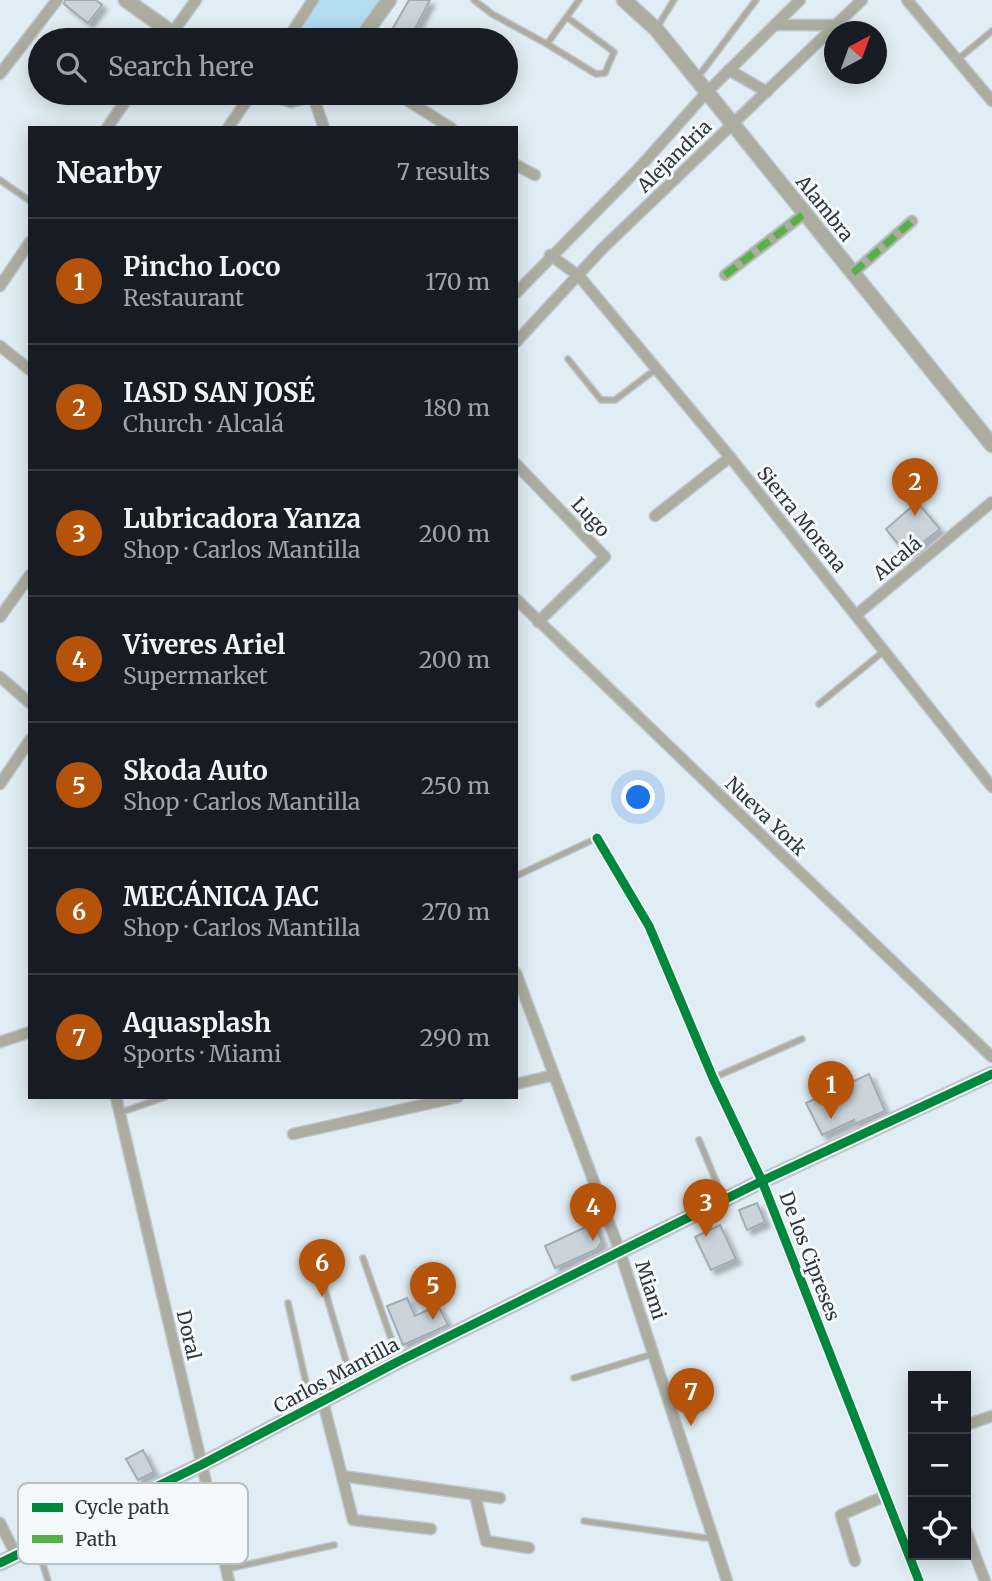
<!DOCTYPE html>
<html lang="en">
<head>
<meta charset="utf-8">
<style>
	:root { --surface:#171b24; --page:#20242c; --text:#f1f3f6; --muted:#9ea1a6; --line:#363941; --accent:#b45309 }
	body { margin:0; font-family:Merriweather,serif; background:var(--page); color:var(--text) }
	.controls { position:absolute; right:21px; bottom:21px; display:grid; overflow:hidden; border-radius:0px; box-shadow:0 4px 18px #0003 }
	.controls button { width:63px; height:63px; display:grid; place-items:center; padding:0; border:0; border-bottom:2px solid var(--line); background:var(--surface); color:var(--text); font:35px sans-serif }
	.compass { position:absolute; left:824px; top:21px; width:63px; height:63px; border-radius:50%; background:var(--surface); box-shadow:0 4px 18px #0003; rotate:41deg }
	.you { position:absolute; left:639px; top:798px; width:24px; height:24px; margin:-18px; border:5px solid #fff; border-radius:50%; background:#1a73e8; box-shadow:0 0 0 10px #1a73e833 }
	.badge { display:grid; place-items:center; width:46px; height:46px; border-radius:50%; background:var(--accent); color:#fff; font-size:23px; font-weight:700 }
	.pin { position:absolute; translate:-50% -58px; filter:drop-shadow(0 2px 4px #0008) }
	.pin::after { content:''; position:absolute; top:37px; width:24px; height:21px; background:inherit; clip-path:polygon(0 0,100% 0,50% 100%) }
	.list { margin:0; padding:0; list-style:none }
	h2 { display:flex; justify-content:space-between; align-items:center; height:91px; margin:0; padding:0 28px; font-size:30px }
	h2 small { font-size:23px; font-weight:400; color:var(--muted) }
	.list li { display:grid; grid-template-columns:46px 1fr auto; gap:21px; align-items:center; box-sizing:border-box; height:126px; padding:0 28px; border-top:2px solid var(--line) }
	.list b { display:block; font-size:26px; white-space:nowrap }
	.list p { margin:0; font-size:23px; white-space:nowrap; color:var(--muted) }
	.list em { font-size:23px; font-style:normal; color:var(--muted) }
	.icon { flex:none; width:38px; height:38px; fill:none; stroke:currentColor; stroke-width:2; stroke-linecap:round; stroke-linejoin:round }
	.map { position:relative; flex:none; width:992px; height:1581px; overflow:hidden }
	.search { position:absolute; background:var(--surface); box-shadow:0 4px 18px #0003; left:28px; top:28px; width:490px; height:77px; display:flex; align-items:center; gap:18px; box-sizing:border-box; padding:0 24px; border-radius:38px; color:var(--muted); font-size:26px }
	.panel { position:absolute; background:var(--surface); box-shadow:0 4px 18px #0003; left:28px; top:126px; width:490px; height:973px; border-radius:0px }
	.map>svg:first-child { display:block }
	.green { fill:#b3dbf2 }
	.building { fill:#cad3d9; stroke:#a2acb1; stroke-width:2; filter:url(#shadow) }
	.lines { fill:none; stroke-linecap:round; stroke-linejoin:round }
	.service-casing { stroke:#bfc8ce; stroke-width:8 }
	.minor-casing { stroke:#bfc8ce; stroke-width:13 }
	.tertiary-casing { stroke:#bfc8ce; stroke-width:17 }
	.service { stroke:#acaca1; stroke-width:5 }
	.minor { stroke:#acaca1; stroke-width:10 }
	.tertiary { stroke:#acaca1; stroke-width:14 }
	.quiet { stroke:#56b246; stroke-width:7; stroke-dasharray:14 7; stroke-linecap:butt }
	.cycleway-casing { stroke:#f5f9fc; stroke-width:13 }
	.cycleway { stroke:#00873e; stroke-width:9 }
	.labels { text-anchor:middle; stroke-width:6; stroke-linejoin:round; paint-order:stroke }
	.street-label { font-size:19px; fill:#2e373c; stroke:#f5f9fc }
	.key { fill:#f5f9fc; stroke:#b9bfc2; stroke-width:2 }
	.key-label { font-size:19px; fill:#2e373c }
</style>
</head>
<body>
<div class="map">
<svg width="992" height="1581" viewBox="0 0 992 1581">
	<defs>
		<filter id="shadow"><feDropShadow dx="5" dy="5" stdDeviation="2" flood-color="#0004"/></filter>
	</defs>
	<rect width="100%" height="100%" fill="#e1edf4"/>
	<polygon class="green" points="316,0 379,0 350,40 289,40"/>
	<g class="building">
		<polygon points="65,0 96,0 102,5 88,23 64,4"/>
		<polygon points="409,0 430,0 409,40 386,40"/>
		<polygon points="917,502 940,529 907,555 886,529"/>
		<polygon points="869,1074 885,1111 855,1124 854,1120 822,1135 806,1103"/>
		<polygon points="757,1203 765,1222 747,1230 739,1210"/>
		<polygon points="594,1223 602,1241 597,1249 555,1268 545,1246"/>
		<polygon points="720,1225 736,1259 711,1270 695,1237"/>
		<polygon points="407,1298 415,1316 438,1305 448,1325 403,1345 387,1306"/>
		<polygon points="143,1450 154,1472 138,1480 126,1459"/>
	</g>
	<g class="lines">
		<g class="service-casing">
			<g id="service">
				<polyline points="474,0 492,14 547,44 579,0"/>
				<polyline points="656,29 674,0"/>
				<polyline points="547,44 596,74 605,73 614,52 568,18"/>
				<polyline points="957,60 992,31"/>
				<polyline points="698,77 756,0"/>
				<polyline points="0,180 30,201"/>
				<polyline points="568,359 601,400 615,400 656,369"/>
				<polyline points="819,704 884,651"/>
				<polyline points="516,876 597,838"/>
				<polyline points="713,1078 802,1039"/>
				<polyline points="119,1113 165,1097"/>
				<polyline points="699,1140 723,1198"/>
				<polyline points="363,1258 399,1361"/>
				<polyline points="318,1267 353,1385"/>
				<polyline points="288,1303 311,1405"/>
				<polyline points="574,1378 653,1354"/>
				<polyline points="584,1521 714,1539"/>
				<polyline points="38,1548 48,1581"/>
				<polyline points="227,1569 334,1545"/>
			</g>
		</g>
		<g class="minor-casing">
			<g id="minor">
				<polyline points="907,0 992,101"/>
				<polyline points="775,25 836,25"/>
				<polyline points="167,40 196,0"/>
				<polyline points="287,40 313,0"/>
				<polyline points="729,70 767,92"/>
				<polyline points="0,74 57,0"/>
				<polyline points="396,93 451,128"/>
				<polyline points="313,96 324,128"/>
				<polyline points="107,128 131,93"/>
				<polyline points="228,128 252,93"/>
				<polyline points="516,165 535,175"/>
				<polyline points="550,255 579,276 730,457 992,787"/>
				<polyline points="853,273 912,221"/>
				<polyline points="725,275 804,214"/>
				<polyline points="0,286 30,242"/>
				<polyline points="516,293 640,167 706,93 800,0"/>
				<polyline points="516,342 603,248 862,0"/>
				<polyline points="0,346 30,370"/>
				<polyline points="516,464 605,557 538,622"/>
				<polyline points="655,516 730,457"/>
				<polyline points="516,599 992,1057"/>
				<polyline points="856,615 992,502"/>
				<polyline points="0,617 30,575"/>
				<polyline points="0,677 30,703"/>
				<polyline points="0,784 30,740"/>
				<polyline points="597,838 649,926 713,1078 762,1181 919,1581"/>
				<polyline points="516,973 620,1252 727,1581"/>
				<polyline points="0,1042 30,1032"/>
				<polyline points="516,1084 554,1075"/>
				<polyline points="116,1097 229,1581"/>
				<polyline points="293,1134 458,1097"/>
				<polyline points="323,1402 342,1476 500,1498"/>
				<polyline points="966,1425 992,1416"/>
				<polyline points="342,1476 353,1520 431,1529"/>
				<polyline points="475,1495 486,1541 529,1548"/>
				<polyline points="0,1523 16,1555"/>
				<polyline points="966,1531 985,1581"/>
				<polyline points="855,1561 841,1515 885,1496"/>
			</g>
		</g>
		<g class="tertiary-casing">
			<g id="tertiary">
				<polyline points="126,0 182,40"/>
				<polyline points="624,0 656,29 992,445"/>
				<polyline points="360,40 389,0"/>
				<polyline points="269,93 291,100 316,93"/>
				<polyline points="0,1563 201,1465 399,1361 762,1181 992,1074"/>
			</g>
		</g>
		<use href="#service" class="service"/>
		<use href="#minor" class="minor"/>
		<use href="#tertiary" class="tertiary"/>
		<g class="quiet">
			<polyline points="853,273 912,221"/>
			<polyline points="725,275 804,214"/>
		</g>
		<g class="cycleway-casing">
			<g id="cycleway">
				<polyline points="597,838 649,926 713,1078 762,1181 919,1581"/>
				<polyline points="0,1563 201,1465 399,1361 762,1181 992,1074"/>
			</g>
		</g>
		<use href="#cycleway" class="cycleway"/>
	</g>
	<g class="labels">
		<g class="street-label">
			<text transform="translate(674 156) rotate(-44)" y="7">Alejandria</text>
			<text transform="translate(825 208) rotate(51)" y="7">Alambra</text>
			<text transform="translate(591 517) rotate(47)" y="7">Lugo</text>
			<text transform="translate(802 519) rotate(51)" y="7">Sierra Morena</text>
			<text transform="translate(897 558) rotate(-40)" y="7">Alcalá</text>
			<text transform="translate(766 816) rotate(44)" y="7">Nueva York</text>
			<text transform="translate(810 1256) rotate(69)" y="7">De los Cipreses</text>
			<text transform="translate(651 1290) rotate(72)" y="7">Miami</text>
			<text transform="translate(189 1335) rotate(77)" y="7">Doral</text>
			<text transform="translate(336 1375) rotate(-28)" y="7">Carlos Mantilla</text>
		</g>
	</g>
	<rect x="18" y="1483" width="230" height="81" rx="10" class="key"/>
	<rect x="32" y="1503" width="31" height="9" fill="#00873e"/>
	<rect x="32" y="1535" width="31" height="8" fill="#56b246"/>
	<g class="key-label">
		<text x="75" y="1514">Cycle path</text>
		<text x="75" y="1546">Path</text>
	</g>
</svg>
<div class="controls">
<button>+</button>
<button>−</button>
<button><svg class="icon" aria-label="locate" viewBox="0 0 24 24"><circle cx="12" cy="12" r="6"/><path d="M12 2v4M12 18v4M2 12h4M18 12h4"/></svg></button>
</div>
<svg class="compass" viewBox="-18 -18 36 36"><path d="M0-13l5 13h-10z" fill="#e53935"/><path d="M0 13l5-13h-10z" fill="#9ea1a6"/></svg>
<div class="you"></div>
<div class="pin badge" style="left:831px;top:1119px">1</div>
<div class="pin badge" style="left:915px;top:516px">2</div>
<div class="pin badge" style="left:706px;top:1237px">3</div>
<div class="pin badge" style="left:593px;top:1241px">4</div>
<div class="pin badge" style="left:433px;top:1320px">5</div>
<div class="pin badge" style="left:322px;top:1297px">6</div>
<div class="pin badge" style="left:691px;top:1426px">7</div>
<div class="search"><svg class="icon" aria-label="search" viewBox="0 0 24 24"><circle cx="10" cy="10" r="6"/><path d="M15 15l6 6"/></svg>Search here</div>
<section class="panel">
<h2>Nearby<small>7 results</small></h2>
<ul class="list">
<li><span class="badge">1</span><div><b>Pincho Loco</b><p>Restaurant</p></div><em>170 m</em></li>
<li><span class="badge">2</span><div><b>IASD SAN JOSÉ</b><p>Church · Alcalá</p></div><em>180 m</em></li>
<li><span class="badge">3</span><div><b>Lubricadora Yanza</b><p>Shop · Carlos Mantilla</p></div><em>200 m</em></li>
<li><span class="badge">4</span><div><b>Viveres Ariel</b><p>Supermarket</p></div><em>200 m</em></li>
<li><span class="badge">5</span><div><b>Skoda Auto</b><p>Shop · Carlos Mantilla</p></div><em>250 m</em></li>
<li><span class="badge">6</span><div><b>MECÁNICA JAC</b><p>Shop · Carlos Mantilla</p></div><em>270 m</em></li>
<li><span class="badge">7</span><div><b>Aquasplash</b><p>Sports · Miami</p></div><em>290 m</em></li>
</ul>
</section>
</div>
</body>
</html>
